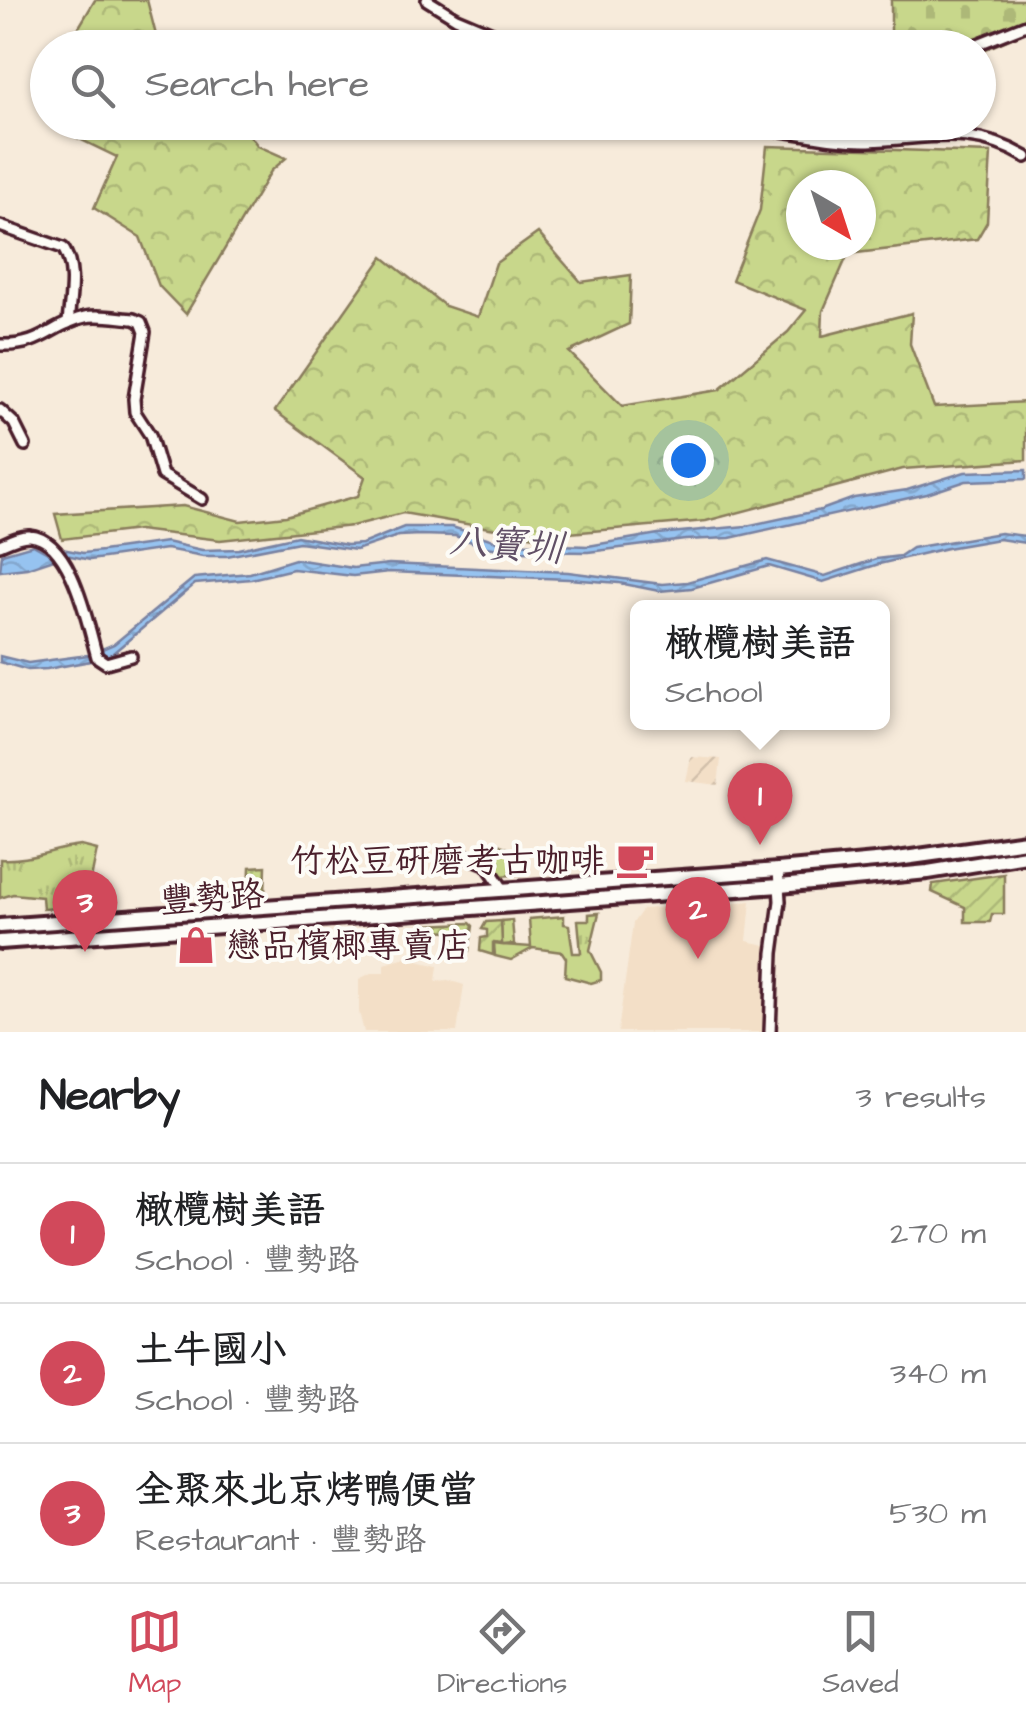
<!DOCTYPE html>
<html lang="en">
<head>
<meta charset="utf-8">
<style>
	:root { --surface:#fff; --page:#f6f6f6; --text:#202124; --muted:#757577; --line:#e0e0e0; --accent:#d1495b }
	body { margin:0; font-family:"Architects Daughter","LXGW WenKai TC",sans-serif; background:var(--page); color:var(--text) }
	.compass { position:absolute; left:786px; top:170px; width:90px; height:90px; border-radius:50%; background:var(--surface); box-shadow:0 2px 8px #0004; rotate:141deg }
	.you { position:absolute; left:688px; top:460px; width:35px; height:35px; margin:-25px; border:8px solid #fff; border-radius:50%; background:#1a73e8; box-shadow:0 0 0 15px #1a73e833 }
	.badge { display:grid; place-items:center; width:65px; height:65px; border-radius:50%; background:var(--accent); color:#fff; font-size:32px; font-weight:700 }
	.pin { position:absolute; translate:-50% -82px; filter:drop-shadow(0 2px 5px #0008) }
	.pin::after { content:''; position:absolute; top:52px; width:35px; height:30px; background:inherit; clip-path:polygon(0 0,100% 0,50% 100%) }
	.popup { position:absolute; left:630px; top:600px; width:260px; height:130px; box-sizing:border-box; display:grid; place-content:center; border-radius:15px; background:var(--surface); filter:drop-shadow(0 2px 8px #0005); font-size:32px; white-space:nowrap; color:var(--muted) }
	.popup b { font-size:38px; color:var(--text) }
	.popup::after { content:''; position:absolute; left:50%; top:100%; margin-left:-20px; border:20px solid transparent; border-top-color:var(--surface) }
	.list { margin:0; padding:0; list-style:none }
	h2 { display:flex; justify-content:space-between; align-items:center; height:130px; margin:0; padding:0 40px; font-size:42px }
	h2 small { font-size:32px; font-weight:400; color:var(--muted) }
	.list li { display:grid; grid-template-columns:65px 1fr auto; gap:30px; align-items:center; box-sizing:border-box; height:140px; padding:0 40px; border-top:2px solid var(--line) }
	.list b { display:block; font-size:38px; white-space:nowrap }
	.list p { margin:0; font-size:32px; white-space:nowrap; color:var(--muted) }
	.list em { font-size:32px; font-style:normal; color:var(--muted) }
	.icon { flex:none; width:55px; height:55px; fill:none; stroke:currentColor; stroke-width:2; stroke-linecap:round; stroke-linejoin:round }
	.map { position:relative; flex:none; width:1026px; height:1032px; overflow:hidden }
	.search { position:absolute; background:var(--surface); box-shadow:0 2px 8px #0004; left:30px; right:30px; top:30px; height:110px; display:flex; align-items:center; gap:25px; box-sizing:border-box; padding:0 35px; border-radius:55px; color:var(--muted); font-size:38px }
	.sheet { height:550px; background:var(--surface) }
	nav { display:flex; justify-content:space-around; align-items:center; box-sizing:border-box; height:140px; border-top:2px solid var(--line); background:var(--surface); font-size:28px; color:var(--muted) }
	nav a { display:grid; justify-items:center; gap:5px }
	nav .on { color:var(--accent) }
	.map>svg:first-child { display:block }
	.built { fill:#f3dfc7 }
	.industrial { fill:url(#industrial-furrows) }
	.grass { fill:url(#grass-tufts); stroke:#897b5b; stroke-width:2.5 }
	.forest { fill:url(#forest-crowns); stroke:#897b5b; stroke-width:2.5; fill-rule:evenodd }
	.cemetery { fill:url(#cemetery-stones); stroke:#897b5b; stroke-width:2.5 }
	.garden { fill:url(#garden-furrows); stroke:#897b5b; stroke-width:2.5 }
	.water { fill:url(#water-waves); stroke:#7881a1; stroke-width:2.5 }
	.lines { fill:none; stroke-linecap:round; stroke-linejoin:round }
	.street-casing { stroke:#4a1f2b; stroke-width:16 }
	.primary-casing { stroke:#4a1f2b; stroke-width:20 }
	.street { stroke:#fdfcf7; stroke-width:9 }
	.primary { stroke:#fdfcf7; stroke-width:12 }
	.labels { text-anchor:middle; stroke-width:8; stroke-linejoin:round; paint-order:stroke }
	.poi-label { font-size:35px; fill:#4a1f2b; stroke:#fdfcf7; text-anchor:end }
	.street-label { font-size:35px; fill:#4a1f2b; stroke:#fdfcf7 }
	.water-label { font-size:38px; font-style:italic; fill:#615066; stroke:#fdfcf7 }
</style>
</head>
<body>
<div class="map">
<svg width="1026" height="1032" viewBox="0 0 1026 1032">
	<defs>
		<pattern id="industrial-furrows" width="10" height="10" patternUnits="userSpaceOnUse" patternTransform="scale(2.5)"><rect width="10" height="10" fill="#f3dfc7"/><path d="M-1 1l2-2M0 10L10 0M9 11l2-2" fill="none" stroke="#d2bfab"/></pattern>
		<pattern id="grass-tufts" width="24" height="20" patternUnits="userSpaceOnUse" patternTransform="scale(2.5)"><rect width="24" height="20" fill="#c8d78b"/><path d="M3 7l-1-3M5 7V3M7 7l1-3M15 17l-1-3M17 17v-4M19 17l1-3" fill="none" stroke="#adb878"/></pattern>
		<pattern id="forest-crowns" width="20" height="18" patternUnits="userSpaceOnUse" patternTransform="scale(2.5)"><rect width="20" height="18" fill="#c8d78b"/><path d="M2 6a3 3 0 1 1 6 0M12 15a3 3 0 1 1 6 0" fill="none" stroke="#adb878"/></pattern>
		<pattern id="cemetery-stones" width="16" height="16" patternUnits="userSpaceOnUse" patternTransform="scale(2.5)"><rect width="16" height="16" fill="#c8d78b"/><path d="M2 7V4a2 2 0 0 1 4 0v3zM10 15v-3a2 2 0 0 1 4 0v3z" fill="#adb878"/></pattern>
		<pattern id="garden-furrows" width="10" height="10" patternUnits="userSpaceOnUse" patternTransform="scale(2.5)"><rect width="10" height="10" fill="#c8d78b"/><path d="M-1 1l2-2M0 10L10 0M9 11l2-2" fill="none" stroke="#adb878"/></pattern>
		<pattern id="water-waves" width="16" height="10" patternUnits="userSpaceOnUse" patternTransform="scale(2.5)"><rect width="16" height="10" fill="#96c3f0"/><path d="M0 5q4-4 8 0t8 0" fill="none" stroke="#83a7ce"/></pattern>
	</defs>
	<rect width="100%" height="100%" fill="#f7ebdb"/>
	<filter id="ink" filterUnits="userSpaceOnUse"><feTurbulence type="fractalNoise" baseFrequency=".01" numOctaves="2"/><feDisplacementMap in="SourceGraphic" scale="20" xChannelSelector="R" yChannelSelector="G"/><feConvolveMatrix kernelMatrix="1 2 1 2 8 2 1 2 1" color-interpolation-filters="sRGB"/></filter>
	<g filter="url(#ink)">
		<g class="built">
			<polygon points="751,901 747,941 766,945 769,949 766,1032 618,1032 633,923 643,909 671,907 677,914 696,908"/>
			<polygon points="406,958 438,966 436,981 448,980 464,985 457,1032 364,1032 359,1012 359,979 371,973 384,973 384,964"/>
		</g>
		<polygon class="industrial" points="691,757 721,759 718,785 686,781"/>
		<g class="grass">
			<polygon points="498,844 514,851 523,874 501,876 490,863 497,858"/>
			<path d="M81,846L97,850L87,899L75,898V907L43,909L42,897L13,894L0,898V859C32,861 50,849 81,846Z"/>
			<polygon points="599,913 590,950 601,972 601,980 591,983 565,976 566,958 562,952 533,948 511,960 495,956 494,944 502,945 501,921 512,920 514,944 503,945 531,947 529,919 564,916 564,924 569,925 573,953 581,953 578,920 589,920 589,914"/>
		</g>
		<g class="forest">
			<polygon points="95,0 147,0 159,47 75,47 79,27"/>
			<polygon points="66,123 240,123 258,146 286,158 271,171 186,314 159,286 140,237 94,208 117,157 67,133"/>
			<path d="M767,146L991,153L987,222L977,239L848,254L823,311L822,336L912,313L910,344L934,407L1026,402V460L903,469L706,521L535,536L403,513L352,526L220,540L138,530L62,539L55,514L183,506L240,521L286,516L358,496L365,477L275,411L383,257L445,306L478,317L496,263L538,233L581,282L631,275L629,324L569,352L622,406L719,390L788,332L806,310L732,280L760,210ZM861,185V245H801V185Z"/>
		</g>
		<polygon class="cemetery" points="891,0 1026,0 1026,32 979,52 978,48 891,47"/>
		<g class="garden">
			<polygon points="266,866 265,893 249,894 250,867"/>
			<polygon points="1004,874 1004,914 992,914 990,922 965,922 965,907 932,892 933,884"/>
			<polygon points="501,921 502,944 493,943 493,955 480,951 481,938 487,937 487,930 482,929 486,922"/>
			<polygon points="470,923 473,926 469,950 447,931 428,929 425,925"/>
		</g>
		<g class="water">
			<polygon points="1026,470 1026,479 966,481 927,494 730,538 685,540 588,552 516,551 486,547 455,536 420,535 398,536 356,550 299,542 227,556 203,556 166,549 90,560 66,555 27,568 0,571 2,554 33,545 46,552 62,549 83,553 102,551 166,542 202,550 239,549 297,536 347,545 362,544 404,527 452,527 503,543 588,546 658,534 746,526 821,510 854,498 907,490 965,472"/>
			<polygon points="1000,533 1026,536 1026,543 999,539 947,548 879,564 823,582 769,566 692,588 659,591 619,583 569,579 389,572 353,576 293,569 251,579 195,584 107,658 47,669 28,670 0,662 0,656 28,663 88,655 114,644 194,578 250,573 295,559 353,568 389,564 568,572 662,584 687,582 767,560 825,576 876,559 900,556 912,548"/>
		</g>
		<g class="lines">
			<g class="street-casing">
				<g id="street">
					<polyline points="427,0 456,18 528,48"/>
					<polyline points="968,48 1026,25"/>
					<path d="M693,122C712,129 727,126 746,127C787,129 828,142 869,141C929,139 970,124 1026,157"/>
					<path d="M0,226L63,248C77,270 70,298 68,323"/>
					<path d="M0,345C42,347 52,324 85,317C100,314 119,318 134,319L141,322L145,332L134,399L135,412L150,435L162,475L202,499"/>
					<polyline points="0,410 14,423 25,445"/>
					<path d="M0,545C9,541 21,535 30,536C72,539 88,626 97,657L106,663L131,656"/>
					<polyline points="466,856 486,864 504,890"/>
					<polyline points="770,1032 773,953 780,901 778,870"/>
				</g>
			</g>
			<g class="primary-casing">
				<g id="primary">
					<polyline points="0,926 778,870 897,859 1026,841"/>
					<polyline points="0,942 780,886 928,872 1026,856"/>
				</g>
			</g>
			<use href="#street" class="street"/>
			<use href="#primary" class="primary"/>
		</g>
	</g>
	<defs>
		<g id="cafe-bare" transform="scale(3)"><path d="M-5.5-4.5H6V0H3Q3 3.5 0 3.5H-2.5Q-5.5 3.5-5.5 0ZM3-3.2v2h1.7v-2ZM-6 4.5H4V6H-6Z" fill="#d1495b" stroke="#fdfcf7" stroke-width="2.5" paint-order="stroke"/></g>
		<g id="shop-bare" transform="scale(3)"><path d="M-5-2.5h2.3a2.7 3.5 0 0 1 5.4 0H5L5.5 6h-11ZM-1.5-2.5h3a1.5 2.3 0 0 0-3 0Z" fill="#d1495b" stroke="#fdfcf7" stroke-width="2.5" paint-order="stroke"/></g>
	</defs>
	<g fill-rule="evenodd">
		<use href="#cafe-bare" x="635" y="860"/>
		<use href="#shop-bare" x="196" y="945"/>
	</g>
	<g class="labels">
		<g class="poi-label">
			<text x="605" y="872">竹松豆研磨考古咖啡</text>
			<text x="226" y="957" text-anchor="start">戀品檳榔專賣店</text>
		</g>
		<g class="street-label">
			<text transform="translate(212 897) rotate(-4)" y="12">豐勢路</text>
		</g>
		<g class="water-label">
			<text transform="translate(506 544) rotate(4)" y="13">八寶圳</text>
		</g>
	</g>
</svg>
<svg class="compass" viewBox="-18 -18 36 36"><path d="M0-13l5 13h-10z" fill="#e53935"/><path d="M0 13l5-13h-10z" fill="#757577"/></svg>
<div class="you"></div>
<div class="pin badge" style="left:760px;top:845px">1</div>
<div class="popup"><b>橄欖樹美語</b>School</div>
<div class="pin badge" style="left:698px;top:959px">2</div>
<div class="pin badge" style="left:85px;top:952px">3</div>
<div class="search"><svg class="icon" aria-label="search" viewBox="0 0 24 24"><circle cx="10" cy="10" r="6"/><path d="M15 15l6 6"/></svg>Search here</div>
</div>
<section class="sheet">
<h2>Nearby<small>3 results</small></h2>
<ul class="list">
<li><span class="badge">1</span><div><b>橄欖樹美語</b><p>School · 豐勢路</p></div><em>270 m</em></li>
<li><span class="badge">2</span><div><b>土牛國小</b><p>School · 豐勢路</p></div><em>340 m</em></li>
<li><span class="badge">3</span><div><b>全聚來北京烤鴨便當</b><p>Restaurant · 豐勢路</p></div><em>530 m</em></li>
</ul>
</section>
<nav>
<a class="on"><svg class="icon" aria-label="map" viewBox="0 0 24 24"><path d="M3 6l6-2 6 2 6-2v14l-6 2-6-2-6 2zM9 4v14M15 6v14"/></svg>Map</a>
<a><svg class="icon" aria-label="directions" viewBox="0 0 24 24"><path d="M12 3l9 9-9 9-9-9zM9 14v-3h6M13 9l2 2-2 2"/></svg>Directions</a>
<a><svg class="icon" aria-label="saved" viewBox="0 0 24 24"><path d="M7 4h10v16l-5-4-5 4z"/></svg>Saved</a>
</nav>
</body>
</html>
